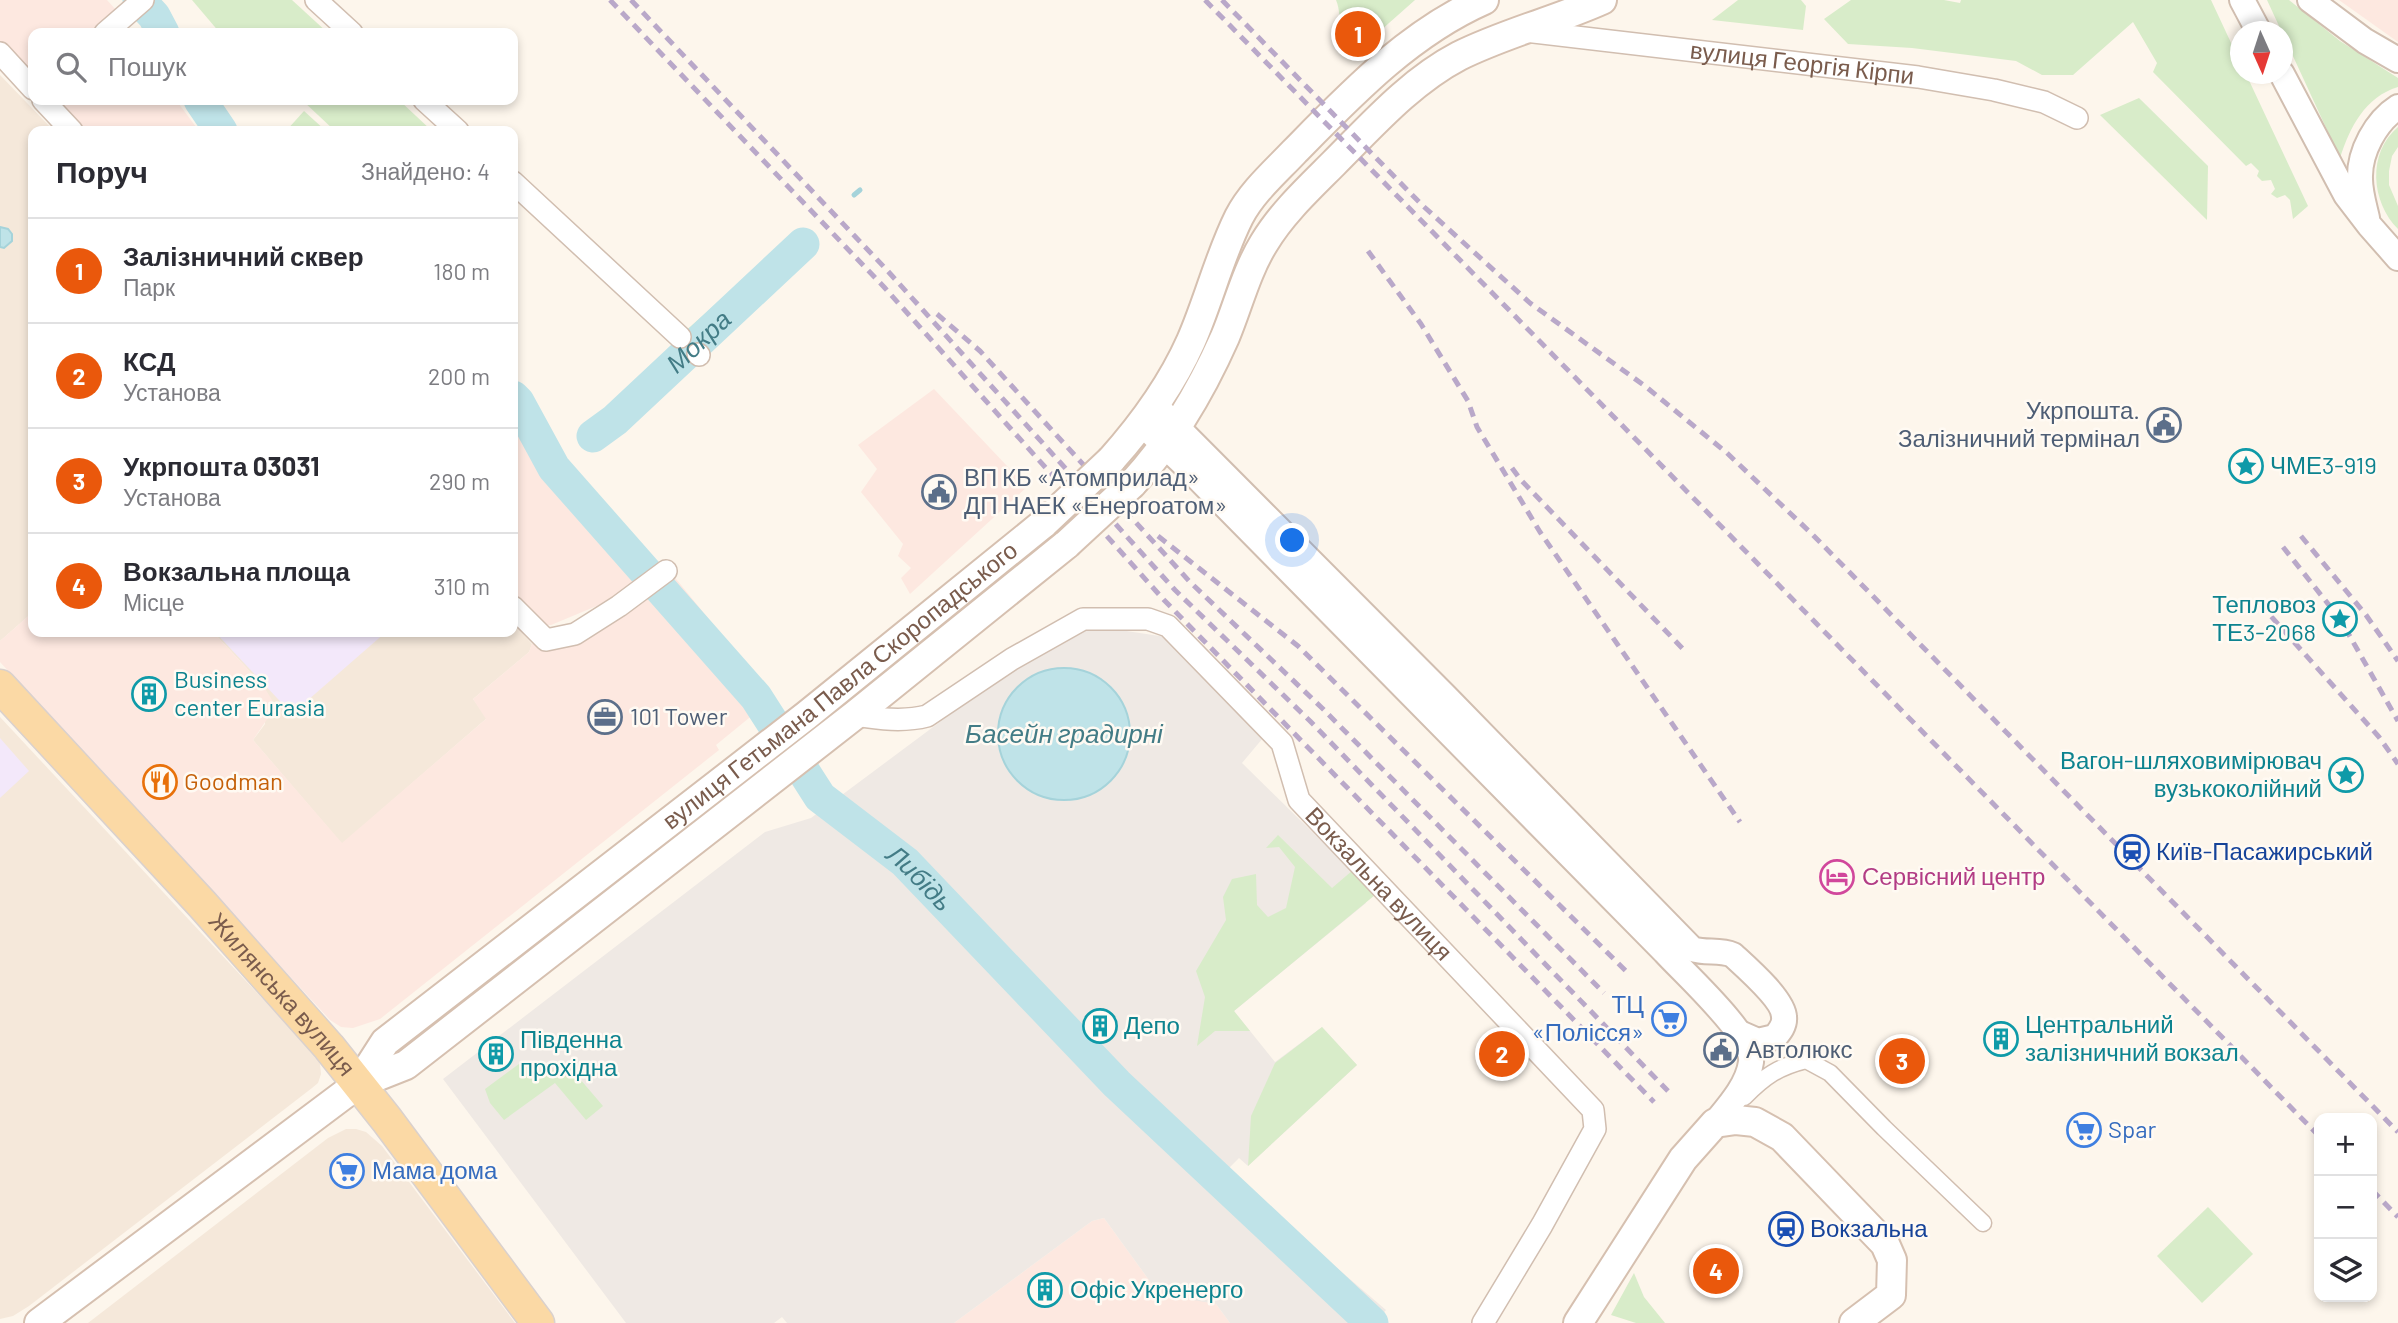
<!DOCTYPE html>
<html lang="uk">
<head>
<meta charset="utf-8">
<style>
	:root { --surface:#fff; --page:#f2f2f3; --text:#2b2b33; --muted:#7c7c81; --line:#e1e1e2; --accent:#ea580c }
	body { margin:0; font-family:Barlow,sans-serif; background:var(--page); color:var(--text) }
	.controls { position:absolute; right:21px; bottom:21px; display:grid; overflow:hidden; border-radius:14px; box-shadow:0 4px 10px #0003 }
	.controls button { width:63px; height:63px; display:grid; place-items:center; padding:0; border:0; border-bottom:2px solid var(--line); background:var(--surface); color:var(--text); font:35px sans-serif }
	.compass { position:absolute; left:2230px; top:21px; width:63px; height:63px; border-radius:50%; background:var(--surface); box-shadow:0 4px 10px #0003; rotate:177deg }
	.you { position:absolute; left:1293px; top:541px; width:24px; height:24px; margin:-18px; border:5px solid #fff; border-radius:50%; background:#1a73e8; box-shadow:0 0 0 10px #1a73e833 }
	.badge { display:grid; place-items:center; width:46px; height:46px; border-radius:50%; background:var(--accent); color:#fff; font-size:23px; font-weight:700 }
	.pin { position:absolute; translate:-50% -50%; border:4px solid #fff; box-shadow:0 2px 7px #0006 }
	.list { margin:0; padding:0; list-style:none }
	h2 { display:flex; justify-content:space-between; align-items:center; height:91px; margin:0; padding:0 28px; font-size:30px }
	h2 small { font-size:23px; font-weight:400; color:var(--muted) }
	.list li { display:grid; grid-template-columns:46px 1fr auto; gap:21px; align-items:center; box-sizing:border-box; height:105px; padding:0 28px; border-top:2px solid var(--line) }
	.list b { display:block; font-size:26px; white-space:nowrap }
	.list p { margin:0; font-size:23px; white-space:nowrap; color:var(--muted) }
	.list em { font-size:23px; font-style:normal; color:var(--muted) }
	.icon { flex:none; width:38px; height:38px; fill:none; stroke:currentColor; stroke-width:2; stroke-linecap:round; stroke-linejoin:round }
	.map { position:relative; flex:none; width:2398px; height:1323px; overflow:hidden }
	.search { position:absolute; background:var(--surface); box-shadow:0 4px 10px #0003; left:28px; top:28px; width:490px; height:77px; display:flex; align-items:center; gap:18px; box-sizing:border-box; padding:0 24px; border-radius:14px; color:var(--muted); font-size:26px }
	.panel { position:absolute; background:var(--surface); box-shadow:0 4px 10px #0003; left:28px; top:126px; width:490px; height:511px; border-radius:14px }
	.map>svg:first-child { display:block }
	.residential { fill:#f5e8da }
	.commercial { fill:#fde8e0 }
	.industrial { fill:#efe9e4 }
	.education { fill:#f3e8fa }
	.green { fill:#d8ecc9 }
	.water { fill:#bfe3e8; stroke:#a5d3da; stroke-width:2 }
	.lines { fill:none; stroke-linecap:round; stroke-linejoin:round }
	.stream { stroke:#a5d3da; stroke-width:5 }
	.river { stroke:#bfe3e8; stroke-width:33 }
	.pedestrian-casing { stroke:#d1beb0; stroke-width:19 }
	.minor-casing { stroke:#d1beb0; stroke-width:24 }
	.tertiary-casing { stroke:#d1beb0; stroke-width:28 }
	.secondary-casing { stroke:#d6c0b0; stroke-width:32 }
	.primary-casing { stroke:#dad1cd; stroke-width:35 }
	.pedestrian { stroke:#fff; stroke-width:16 }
	.minor { stroke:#fff; stroke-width:21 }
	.tertiary { stroke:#fff; stroke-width:24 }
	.secondary { stroke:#fff; stroke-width:28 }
	.primary { stroke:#fbd9a5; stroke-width:32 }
	.rail { stroke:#b9a8c9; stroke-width:5; stroke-dasharray:10 7; stroke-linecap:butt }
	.secondary-bridge-casing { stroke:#d6c0b0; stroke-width:32; stroke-linecap:butt }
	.secondary-bridge { stroke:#fff; stroke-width:28 }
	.labels { text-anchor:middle; stroke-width:5; stroke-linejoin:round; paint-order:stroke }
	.street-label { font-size:24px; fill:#7a5c4d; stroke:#fffaf3 }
	.service-label { font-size:24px; fill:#4e5e75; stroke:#fffaf3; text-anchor:start }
	.culture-label { font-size:24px; fill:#0d838f; stroke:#fffaf3; text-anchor:start }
	.food-label { font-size:24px; fill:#c56008; stroke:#fffaf3; text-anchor:start }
	.transit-label { font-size:24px; fill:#164399; stroke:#fffaf3; text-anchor:start }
	.hotel-label { font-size:24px; fill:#b23c85; stroke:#fffaf3; text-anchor:start }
	.shop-label { font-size:24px; fill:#366cbe; stroke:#fffaf3; text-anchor:start }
	.water-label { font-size:26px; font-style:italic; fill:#437c86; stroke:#fffaf3 }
</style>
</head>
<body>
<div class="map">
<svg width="2398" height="1323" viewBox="0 0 2398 1323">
	<rect width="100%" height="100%" fill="#fdf6ec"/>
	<g class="residential">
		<polygon points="0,75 54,131 33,131 33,612 0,641"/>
		<polygon points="513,623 532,644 529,652 473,699 487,718 342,844 253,740 265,724 264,687 213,632 513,632"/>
		<polygon points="0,717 315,1055 320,1064 321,1074 318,1083 312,1088 29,1306 13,1316 0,1319"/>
		<polygon points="346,1129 356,1129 366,1132 382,1146 515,1323 88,1323 328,1138"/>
	</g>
	<g class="commercial">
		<polygon points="0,0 107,0 116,10 90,33 33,33 32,71 23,66 0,41"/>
		<polygon points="2339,0 2398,0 2398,42"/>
		<polygon points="61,100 176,100 199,131 85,131 62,106"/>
		<polygon points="934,389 1027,487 910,594 901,578 911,568 898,556 903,544 861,492 877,469 858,445"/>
		<polygon points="513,407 518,412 553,483 637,578 627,587 599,605 551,625 542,625 513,597"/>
		<polygon points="672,574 762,684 766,694 765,705 716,745 719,750 380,1019 353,1028 341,1027 330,1020 0,662 0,641 33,612 33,632 213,632 264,687 272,700 272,712 253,740 342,843 486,719 473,699 529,652 532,644 542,643"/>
		<polygon points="1104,1218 1162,1298 1181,1284 1193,1299 1216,1304 1230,1323 954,1323 1092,1221"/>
	</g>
	<polygon class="industrial" points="1093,626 1173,638 1263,738 1242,763 1348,867 1366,903 1234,1011 1275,1062 1322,1027 1357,1065 1248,1166 1239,1158 1225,1172 1386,1310 1375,1323 1230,1323 1216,1304 1193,1300 1182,1284 1162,1298 1104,1218 1092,1221 954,1323 787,1323 782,1317 774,1323 626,1323 443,1079 765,832 811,818 1019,663"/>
	<g class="education">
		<polygon points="215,632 386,632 292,714"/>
		<polygon points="0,738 29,771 0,798"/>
	</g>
	<g class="green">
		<polygon points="192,0 292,0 328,33 220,33"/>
		<path d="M1336,0H1415L1354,54C1333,40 1344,18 1336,0Z"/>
		<polygon points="1738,0 1801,0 1806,6 1803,30 1712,20"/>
		<polygon points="1851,0 1944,0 1960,3 1961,0 2211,0 2240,62 2240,74 2246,74 2308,206 2293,219 2290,200 2285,195 2277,198 2271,194 2275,189 2271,180 2262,181 2257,176 2259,171 2251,163 2246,166 2153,72 2157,63 2133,22 2073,75 2042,75 2016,61 1912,48 1848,44 1824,19"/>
		<path d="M2267,0H2289L2340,41L2398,78V87C2365,97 2350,127 2340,158Z"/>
		<polygon points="2139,98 2208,166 2207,220 2100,115"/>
		<polygon points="302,100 399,100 432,131 335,131"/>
		<polygon points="304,111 326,131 286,131"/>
		<path d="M2398,127V147L2392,156L2389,171V185L2398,206V229C2371,202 2367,153 2398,127Z"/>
		<polygon points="803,243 815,253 731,329 699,349 682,334 780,247 780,256 788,257"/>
		<polygon points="1278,835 1332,888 1353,870 1375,895 1234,1011 1250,1031 1215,1031 1197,1046 1205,997 1196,971 1226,920 1223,897 1232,879 1256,874 1257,905 1268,917 1286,908 1295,867 1279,847 1266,848"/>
		<polygon points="1322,1027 1357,1065 1248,1166 1251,1116 1275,1063"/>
		<polygon points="519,1064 545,1073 568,1065 603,1106 586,1120 555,1083 504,1120 490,1103 485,1089"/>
		<polygon points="2208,1207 2253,1254 2202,1303 2157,1256"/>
		<polygon points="1634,1273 1644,1297 1665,1323 1636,1323 1611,1315"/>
	</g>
	<g class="water">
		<polygon points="0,227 8,229 12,234 12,241 4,248 0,247"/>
		<circle cx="1064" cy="734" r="66"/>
	</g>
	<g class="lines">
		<polyline class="stream" points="854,195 860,190"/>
		<g class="river">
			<polyline points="139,0 154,16 163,33"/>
			<polyline points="200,100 221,131"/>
			<path id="s1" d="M513,397L518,402L554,468L756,697L820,797L905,862L1117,1084L1372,1323"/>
			<path id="s2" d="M593,436L615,420L803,244"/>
		</g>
		<g class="pedestrian-casing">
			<path id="pedestrian" d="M1744,1097C1765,1076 1778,1067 1806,1060L1830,1073L1884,1128L1983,1223"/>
		</g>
		<g class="minor-casing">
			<g id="minor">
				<polyline points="316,0 352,33"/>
				<path id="s3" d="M1524,31L1918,77L1994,90L2044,102L2077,118"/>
				<polyline points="105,33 143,0"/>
				<polyline points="0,53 33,89"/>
				<polyline points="43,100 72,131"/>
				<polyline points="424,100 458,131"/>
				<polyline points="513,182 680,337"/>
				<polyline points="698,354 699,355"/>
				<polyline points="513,607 546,640 575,634 619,606 666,571"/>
				<path id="s4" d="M855,715C879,719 904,722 927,716L1012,659L1083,619H1148L1168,626L1282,743L1299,800L1593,1110L1595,1129L1542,1225L1483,1323"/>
			</g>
		</g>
		<g class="tertiary-casing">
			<g id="tertiary">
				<polyline points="2242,0 2259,32"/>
				<polyline points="2310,0 2365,41 2398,60"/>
				<polyline points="2282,74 2346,195 2369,225 2398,258"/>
				<path d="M2367,218C2364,205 2360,192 2360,179C2359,152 2376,121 2398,107"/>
				<path d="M1156,406L1446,697L1692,949C1706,954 1719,949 1733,955C1746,967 1784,1000 1784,1017C1785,1025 1780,1031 1775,1037L1758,1041L1742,1034"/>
				<path d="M1143,425L1186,466L1665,952C1684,973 1754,1036 1751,1062C1748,1085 1729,1106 1715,1123"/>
			</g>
		</g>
		<g class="secondary-casing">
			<g id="secondary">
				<path d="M1111,460C1144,423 1171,386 1191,341C1209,300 1219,257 1239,217C1252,192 1275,172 1294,152C1351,94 1409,33 1484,0"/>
				<path d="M1132,484C1172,441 1201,391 1225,337C1238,306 1246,272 1264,243C1282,213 1309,188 1334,163C1372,125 1411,81 1459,56C1505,33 1555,21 1602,0"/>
				<path id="s5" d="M358,1084L385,1042L807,715L1044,523"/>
				<polyline points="39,1323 358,1084 406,1065 855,715 1067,544"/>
				<polyline points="1578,1323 1683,1159 1715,1123 1736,1120 1755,1122 1782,1137 1885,1244 1892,1260 1891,1295 1854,1323"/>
			</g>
		</g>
		<g class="primary-casing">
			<g id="primary">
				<path id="s6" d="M0,686L202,904L329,1047L387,1120L538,1323"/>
			</g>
		</g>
		<use href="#pedestrian" class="pedestrian"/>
		<use href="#minor" class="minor"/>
		<use href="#tertiary" class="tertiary"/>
		<use href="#secondary" class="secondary"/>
		<use href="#primary" class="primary"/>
		<g class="rail">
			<polyline points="610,0 884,287 1164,600 1654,1102"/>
			<polyline points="631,0 885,268 1175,590 1310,721 1668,1091"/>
			<polyline points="1205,0 2319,1136"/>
			<polyline points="1222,0 1422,205 1530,303 1645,386 1727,453 1813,535 2398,1132"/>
			<polyline points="1368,251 1421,324 1468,401 1477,427 1540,532 1740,822"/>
			<polyline points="937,314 980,351 1190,582 1322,708 1604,993"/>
			<polyline points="1512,468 1520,479 1685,651"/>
			<polyline points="1158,536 1298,646 1626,971"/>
			<polyline points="2301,536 2366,615 2398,661"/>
			<polyline points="2283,547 2340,619 2398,721"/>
			<polyline points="2260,604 2379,737 2398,764"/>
			<polyline points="2372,1190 2398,1217"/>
		</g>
		<g class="secondary-bridge-casing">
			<g id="secondary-bridge">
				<polyline points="1044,523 1111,460"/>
				<polyline points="1067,544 1132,484"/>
			</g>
		</g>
		<use href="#secondary-bridge" class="secondary-bridge"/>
	</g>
	<defs>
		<g id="civic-ring" transform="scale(1.75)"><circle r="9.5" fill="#fffaf3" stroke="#5c6f8a" stroke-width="1.5"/><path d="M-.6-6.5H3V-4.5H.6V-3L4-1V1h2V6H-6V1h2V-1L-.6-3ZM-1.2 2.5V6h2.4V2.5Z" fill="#5c6f8a"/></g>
		<g id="sight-ring" transform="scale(1.75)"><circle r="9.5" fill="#fffaf3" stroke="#0f9aa8" stroke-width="1.5"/><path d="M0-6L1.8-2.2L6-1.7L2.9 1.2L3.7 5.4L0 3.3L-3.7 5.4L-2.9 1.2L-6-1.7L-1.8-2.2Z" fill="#0f9aa8"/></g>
		<g id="building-ring" transform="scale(1.75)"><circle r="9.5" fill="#fffaf3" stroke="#0f9aa8" stroke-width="1.5"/><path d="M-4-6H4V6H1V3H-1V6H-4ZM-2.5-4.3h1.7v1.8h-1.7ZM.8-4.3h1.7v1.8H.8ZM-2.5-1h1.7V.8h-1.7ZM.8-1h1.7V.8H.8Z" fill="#0f9aa8"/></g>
		<g id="office-ring" transform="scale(1.75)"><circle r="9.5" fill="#fffaf3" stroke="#5c6f8a" stroke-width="1.5"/><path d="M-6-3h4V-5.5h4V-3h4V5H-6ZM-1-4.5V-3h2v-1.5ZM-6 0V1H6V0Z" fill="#5c6f8a"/></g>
		<g id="restaurant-ring" transform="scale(1.75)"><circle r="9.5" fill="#fffaf3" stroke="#e8710a" stroke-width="1.5"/><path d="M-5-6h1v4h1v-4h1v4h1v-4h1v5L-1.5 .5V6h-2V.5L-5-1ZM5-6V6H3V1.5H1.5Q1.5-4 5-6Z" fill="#e8710a"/></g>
		<g id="station-ring" transform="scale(1.75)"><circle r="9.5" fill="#fffaf3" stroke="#1a4fb4" stroke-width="1.5"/><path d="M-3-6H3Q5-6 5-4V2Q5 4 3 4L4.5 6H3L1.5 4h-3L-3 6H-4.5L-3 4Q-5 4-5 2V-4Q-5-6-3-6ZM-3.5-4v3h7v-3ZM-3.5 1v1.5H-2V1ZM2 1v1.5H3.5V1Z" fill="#1a4fb4"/></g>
		<g id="hotel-ring" transform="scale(1.75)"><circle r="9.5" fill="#fffaf3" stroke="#d1479c" stroke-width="1.5"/><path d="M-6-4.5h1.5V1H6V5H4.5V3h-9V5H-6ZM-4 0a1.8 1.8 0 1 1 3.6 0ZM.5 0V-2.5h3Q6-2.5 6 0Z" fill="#d1479c"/></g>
		<g id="supermarket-ring" transform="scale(1.75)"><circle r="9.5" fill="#fffaf3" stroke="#3f7fe0" stroke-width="1.5"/><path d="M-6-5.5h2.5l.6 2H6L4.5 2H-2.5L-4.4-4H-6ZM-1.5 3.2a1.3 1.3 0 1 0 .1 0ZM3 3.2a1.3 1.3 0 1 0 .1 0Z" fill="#3f7fe0"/></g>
	</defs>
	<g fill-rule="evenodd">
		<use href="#civic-ring" x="2164" y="425"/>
		<use href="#sight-ring" x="2246" y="466"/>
		<use href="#civic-ring" x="939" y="492"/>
		<use href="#sight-ring" x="2340" y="619"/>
		<use href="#building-ring" x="149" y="694"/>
		<use href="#office-ring" x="605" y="717"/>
		<use href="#sight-ring" x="2346" y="775"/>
		<use href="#restaurant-ring" x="160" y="782"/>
		<use href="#station-ring" x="2132" y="852"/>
		<use href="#hotel-ring" x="1837" y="877"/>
		<use href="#supermarket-ring" x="1669" y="1019"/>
		<use href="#building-ring" x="1100" y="1026"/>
		<use href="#building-ring" x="2001" y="1039"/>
		<use href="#civic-ring" x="1721" y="1050"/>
		<use href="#building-ring" x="496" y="1054"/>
		<use href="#supermarket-ring" x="2084" y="1130"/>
		<use href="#supermarket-ring" x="347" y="1171"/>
		<use href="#station-ring" x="1786" y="1229"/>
		<use href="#building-ring" x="1045" y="1290"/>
	</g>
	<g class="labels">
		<g class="street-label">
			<text dy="8" stroke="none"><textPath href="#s3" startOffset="280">вулиця Георгія Кірпи</textPath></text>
			<text dy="8" stroke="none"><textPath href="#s5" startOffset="628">вулиця Гетьмана Павла Скоропадського</textPath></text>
			<text dy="8" stroke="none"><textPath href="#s4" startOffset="681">Вокзальна вулиця</textPath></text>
			<text dy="8" stroke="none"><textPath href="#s6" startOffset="418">Жилянська вулиця</textPath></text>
		</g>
		<g class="service-label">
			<text x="2140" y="419" text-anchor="end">Укрпошта.<tspan x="2140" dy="28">Залізничний термінал</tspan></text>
			<text x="964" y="486">ВП КБ «Атомприлад»<tspan x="964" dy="28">ДП НАЕК «Енергоатом»</tspan></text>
			<text x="630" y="725">101 Tower</text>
			<text x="1746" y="1058">Автолюкс</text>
		</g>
		<g class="culture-label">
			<text x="2270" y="474">ЧМЕ3-919</text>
			<text x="2316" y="613" text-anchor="end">Тепловоз<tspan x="2316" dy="28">ТЕ3-2068</tspan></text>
			<text x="174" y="688">Business<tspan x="174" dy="28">center Eurasia</tspan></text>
			<text x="2322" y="769" text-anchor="end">Вагон-шляховимірювач<tspan x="2322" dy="28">вузькоколійний</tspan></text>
			<text x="2025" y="1033">Центральний<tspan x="2025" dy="28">залізничний вокзал</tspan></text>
			<text x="1124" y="1034">Депо</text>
			<text x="520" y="1048">Південна<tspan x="520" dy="28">прохідна</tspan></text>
			<text x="1070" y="1298">Офіс Укренерго</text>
		</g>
		<g class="food-label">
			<text x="184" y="790">Goodman</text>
		</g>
		<g class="transit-label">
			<text x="2156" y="860">Київ-Пасажирський</text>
			<text x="1810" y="1237">Вокзальна</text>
		</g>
		<g class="hotel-label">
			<text x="1862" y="885">Сервісний центр</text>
		</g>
		<g class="shop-label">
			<text x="1644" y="1013" text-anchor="end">ТЦ<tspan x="1644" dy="28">«Полісся»</tspan></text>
			<text x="2108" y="1138">Spar</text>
			<text x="372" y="1179">Мама дома</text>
		</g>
		<g class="water-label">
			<text dy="9" stroke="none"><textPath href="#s2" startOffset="142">Мокра</textPath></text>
			<text x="1064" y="743">Басейн градирні</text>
			<text dy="9" stroke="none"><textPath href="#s1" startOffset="635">Либідь</textPath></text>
		</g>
	</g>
</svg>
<div class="controls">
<button>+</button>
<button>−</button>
<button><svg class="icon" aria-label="layers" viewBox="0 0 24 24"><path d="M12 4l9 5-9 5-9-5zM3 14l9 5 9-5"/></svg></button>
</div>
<svg class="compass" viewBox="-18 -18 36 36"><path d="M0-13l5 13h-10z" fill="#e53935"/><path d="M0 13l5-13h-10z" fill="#7c7c81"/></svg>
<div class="you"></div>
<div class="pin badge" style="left:1358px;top:34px">1</div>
<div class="pin badge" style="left:1502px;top:1054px">2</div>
<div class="pin badge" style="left:1902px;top:1061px">3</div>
<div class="pin badge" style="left:1716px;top:1271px">4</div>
<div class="search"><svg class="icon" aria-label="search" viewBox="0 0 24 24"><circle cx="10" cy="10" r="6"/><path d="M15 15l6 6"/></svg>Пошук</div>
<section class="panel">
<h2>Поруч<small>Знайдено: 4</small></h2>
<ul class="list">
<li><span class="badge">1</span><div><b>Залізничний сквер</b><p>Парк</p></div><em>180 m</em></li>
<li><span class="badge">2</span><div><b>КСД</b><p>Установа</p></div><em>200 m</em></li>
<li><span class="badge">3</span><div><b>Укрпошта 03031</b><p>Установа</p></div><em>290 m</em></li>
<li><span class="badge">4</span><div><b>Вокзальна площа</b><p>Місце</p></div><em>310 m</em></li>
</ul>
</section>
</div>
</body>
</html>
